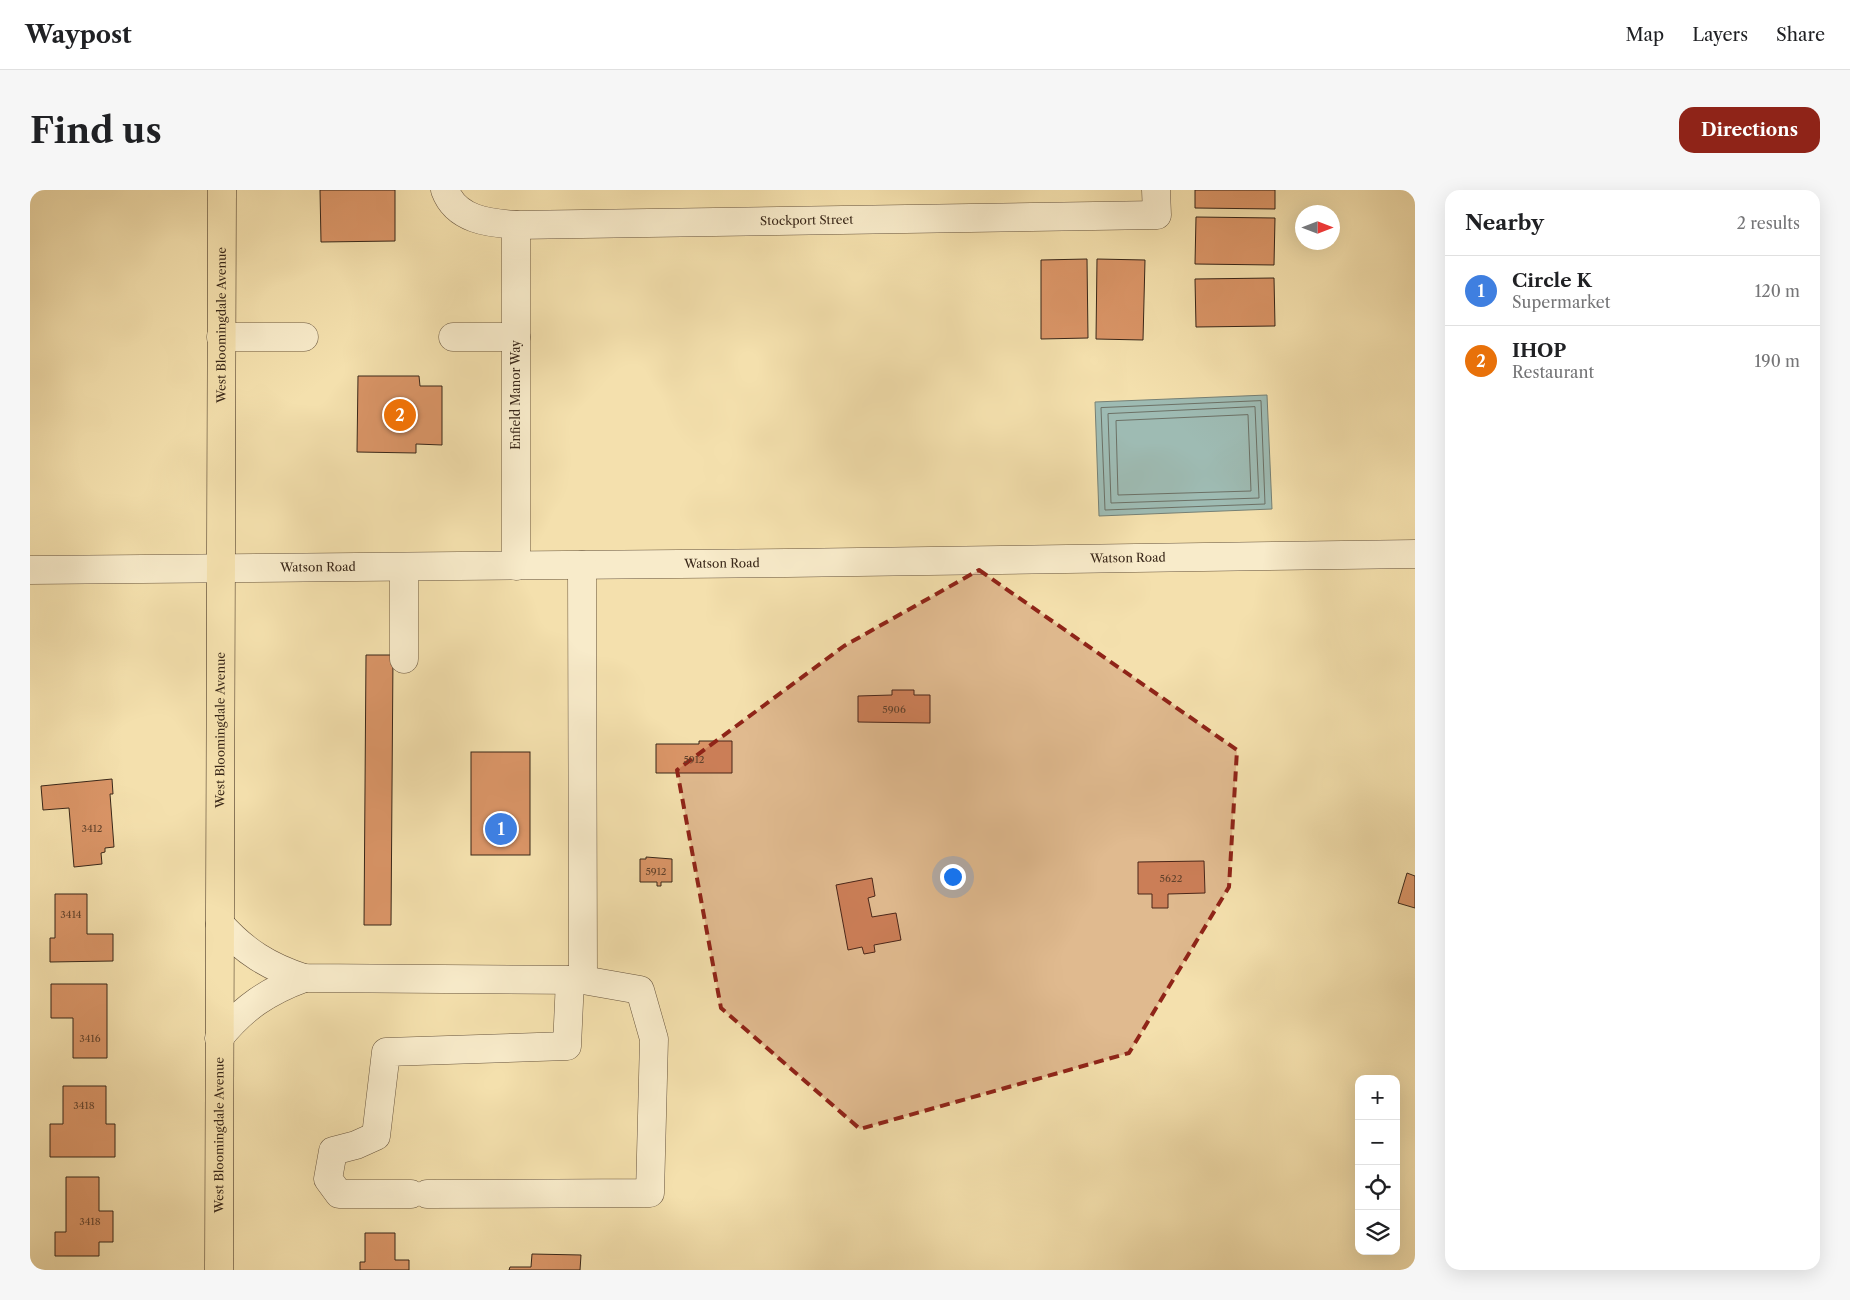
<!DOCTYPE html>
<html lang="en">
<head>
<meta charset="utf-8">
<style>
	:root { --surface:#fff; --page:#f6f6f6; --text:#202124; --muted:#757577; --line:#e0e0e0; --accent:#8f2418 }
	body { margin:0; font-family:"Libre Caslon Text",serif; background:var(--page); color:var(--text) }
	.controls { position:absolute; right:15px; bottom:15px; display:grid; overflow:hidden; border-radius:10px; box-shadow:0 5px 20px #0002 }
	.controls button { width:45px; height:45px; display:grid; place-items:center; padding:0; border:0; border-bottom:1px solid var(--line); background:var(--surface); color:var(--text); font:25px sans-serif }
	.compass { position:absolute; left:1265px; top:15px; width:45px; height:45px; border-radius:50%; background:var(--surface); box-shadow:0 5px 20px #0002; rotate:90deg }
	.you { position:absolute; left:922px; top:686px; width:18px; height:18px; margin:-12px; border:4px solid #fff; border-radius:50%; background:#1a73e8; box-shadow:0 0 0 8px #1a73e833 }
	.badge { display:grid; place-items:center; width:32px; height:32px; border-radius:50%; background:var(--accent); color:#fff; font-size:16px; font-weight:700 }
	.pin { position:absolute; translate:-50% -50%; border:2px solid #fff; box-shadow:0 1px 5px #0006 }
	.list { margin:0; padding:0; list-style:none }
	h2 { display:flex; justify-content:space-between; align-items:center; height:65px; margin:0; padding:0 20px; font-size:21px }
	h2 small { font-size:16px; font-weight:400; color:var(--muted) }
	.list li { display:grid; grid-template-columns:32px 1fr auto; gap:15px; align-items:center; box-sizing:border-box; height:70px; padding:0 20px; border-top:1px solid var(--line) }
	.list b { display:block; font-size:19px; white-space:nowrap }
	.list p { margin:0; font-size:16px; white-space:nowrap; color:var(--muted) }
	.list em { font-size:16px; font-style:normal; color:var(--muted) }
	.icon { flex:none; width:28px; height:28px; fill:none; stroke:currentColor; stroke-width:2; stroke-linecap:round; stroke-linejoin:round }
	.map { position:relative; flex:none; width:1385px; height:1080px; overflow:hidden; border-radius:15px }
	header { display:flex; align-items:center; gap:30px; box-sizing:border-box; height:70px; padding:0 25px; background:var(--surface); border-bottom:1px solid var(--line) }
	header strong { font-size:24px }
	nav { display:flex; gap:28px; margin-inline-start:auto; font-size:18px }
	.intro { display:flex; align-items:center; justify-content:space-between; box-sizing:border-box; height:120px; padding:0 30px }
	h1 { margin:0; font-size:35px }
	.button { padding:12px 22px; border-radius:15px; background:var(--accent); color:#fff; font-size:18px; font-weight:700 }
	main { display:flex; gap:30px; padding:0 30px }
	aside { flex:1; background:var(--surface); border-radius:15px; box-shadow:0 5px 20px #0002 }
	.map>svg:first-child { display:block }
	.water { fill:#9ebbb3; stroke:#768075 }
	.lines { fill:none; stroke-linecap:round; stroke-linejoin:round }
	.shore { stroke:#6c7166; stroke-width:1 }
	.building { fill:#da9567; stroke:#392719 }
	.minor-casing { stroke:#68553e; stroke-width:29 }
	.major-casing { stroke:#392719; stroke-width:29 }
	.minor { stroke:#f8ebca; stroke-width:28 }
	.major { stroke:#f4e0ad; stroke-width:28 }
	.marked { fill:#8f2418; fill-opacity:0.2; stroke:#8f2418; stroke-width:4; stroke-dasharray:10 6; stroke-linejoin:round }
	.labels { text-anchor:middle; stroke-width:5; stroke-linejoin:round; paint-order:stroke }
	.number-label { font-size:10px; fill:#61422c }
	.street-label { font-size:12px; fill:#392719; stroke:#f8ebca }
</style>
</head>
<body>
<header>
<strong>Waypost</strong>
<nav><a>Map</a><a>Layers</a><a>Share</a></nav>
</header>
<div class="intro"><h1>Find us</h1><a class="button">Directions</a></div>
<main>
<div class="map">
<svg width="1385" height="1080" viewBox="0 0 1385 1080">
	<rect width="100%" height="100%" fill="#f4e0ad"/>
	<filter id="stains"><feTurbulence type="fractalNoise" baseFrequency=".004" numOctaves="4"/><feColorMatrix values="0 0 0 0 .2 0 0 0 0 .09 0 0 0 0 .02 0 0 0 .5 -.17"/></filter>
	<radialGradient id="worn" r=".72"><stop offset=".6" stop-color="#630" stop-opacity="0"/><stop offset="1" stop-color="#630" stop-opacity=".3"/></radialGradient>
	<polygon class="water" points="1237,205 1242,319 1069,326 1065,212"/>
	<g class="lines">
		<g class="shore">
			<polygon points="1231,211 1235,314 1075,320 1071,218"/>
			<polygon points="1225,217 1229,308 1081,313 1078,224"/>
			<polygon points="1218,225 1221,301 1088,305 1086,231"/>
		</g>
	</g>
	<g class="building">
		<polygon points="290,0 365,0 365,51 291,52"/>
		<polygon points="1165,0 1245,0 1245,19 1165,18"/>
		<polygon points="1166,27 1245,28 1244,75 1165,74"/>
		<polygon points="1057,69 1058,148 1011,149 1011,70"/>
		<polygon points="1067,69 1115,70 1113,150 1066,149"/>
		<polygon points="1244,88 1245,136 1166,137 1165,89"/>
		<polygon points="328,186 389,186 390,196 412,196 412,255 386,254 386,263 327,262"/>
		<polygon points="336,465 363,465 361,735 334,735"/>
		<polygon points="862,500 884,500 884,505 900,505 900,533 828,532 828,506 862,505"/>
		<polygon points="669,551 702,551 702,583 626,583 626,554 669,554"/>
		<rect x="441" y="562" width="59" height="103"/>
		<polygon points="82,589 83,604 80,604 84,657 75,658 75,662 71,663 72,674 44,677 39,618 13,620 11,596"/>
		<polygon points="616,667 642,669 642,692 631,692 631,696 627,696 627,692 610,692 610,669 616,669"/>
		<polygon points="1174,671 1175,703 1138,704 1138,718 1122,718 1122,704 1108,704 1108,672"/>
		<polygon points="1377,683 1385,686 1385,718 1368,713"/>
		<polygon points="842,688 845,706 838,708 842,727 866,723 871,750 844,755 845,762 834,764 832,757 818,760 806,695"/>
		<polygon points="25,704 57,704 57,744 83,744 83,771 20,772 20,748 25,748"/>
		<polygon points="21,794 77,794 77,868 43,868 43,828 21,828"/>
		<polygon points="33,896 76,896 76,934 85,934 85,967 20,967 20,934 33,934"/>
		<polygon points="36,987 69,987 69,1021 83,1021 83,1052 69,1052 69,1066 25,1066 25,1042 36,1042"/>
		<polygon points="335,1043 365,1043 365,1070 379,1070 379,1080 330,1080 330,1072 335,1072"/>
		<polygon points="502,1064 551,1065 550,1080 479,1080 480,1077 501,1077"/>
	</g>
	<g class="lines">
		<g class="minor-casing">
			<g id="minor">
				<path id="s1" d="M415,0C426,30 459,33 486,35L1127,25L1126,0"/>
				<polyline points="486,35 486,376"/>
				<polyline points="191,147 274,147"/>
				<polyline points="423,147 486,147"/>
				<polyline points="374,377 374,469"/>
				<path id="s2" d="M0,380L757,373L1385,364"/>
				<path d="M190,734C214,761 239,777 274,788L553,790L552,375"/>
				<path d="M189,848C213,818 238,801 274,788"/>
				<polyline points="381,1004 309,1004 298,989 303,961 326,955 346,946 356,862 537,856 540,790"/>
				<polyline points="397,1004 620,1003 624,849 610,800 553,790"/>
			</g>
		</g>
		<g class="major-casing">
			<g id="major">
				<path id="s3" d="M189,1080L192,0"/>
			</g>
		</g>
		<use href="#minor" class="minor"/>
		<use href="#major" class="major"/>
	</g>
	<path class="marked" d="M949,380L1207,560L1199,697L1099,863L830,939L691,818L647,580L814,456Z"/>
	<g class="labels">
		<g class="number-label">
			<text x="864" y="523">5906</text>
			<text x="664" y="573">5912</text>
			<text x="62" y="642">3412</text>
			<text x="626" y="685">5912</text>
			<text x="1141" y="692">5622</text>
			<text x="41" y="728">3414</text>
			<text x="60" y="852">3416</text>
			<text x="54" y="919">3418</text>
			<text x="60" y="1035">3418</text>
		</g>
		<g class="street-label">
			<text dy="4" stroke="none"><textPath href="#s1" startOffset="375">Stockport Street</textPath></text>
			<text dy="4" stroke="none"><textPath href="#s3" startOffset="945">West Bloomingdale Avenue</textPath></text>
			<text transform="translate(486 205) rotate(-90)" y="4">Enfield Manor Way</text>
			<text dy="4" stroke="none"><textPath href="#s2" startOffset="1098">Watson Road</textPath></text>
			<text dy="4" stroke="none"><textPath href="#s2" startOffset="692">Watson Road</textPath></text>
			<text dy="4" stroke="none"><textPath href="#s2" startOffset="288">Watson Road</textPath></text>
			<text dy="4" stroke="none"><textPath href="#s3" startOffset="540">West Bloomingdale Avenue</textPath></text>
			<text dy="4" stroke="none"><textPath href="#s3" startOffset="135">West Bloomingdale Avenue</textPath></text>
		</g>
	</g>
	<rect width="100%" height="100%" filter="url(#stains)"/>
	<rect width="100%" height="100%" fill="url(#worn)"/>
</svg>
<div class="controls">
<button>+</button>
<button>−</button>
<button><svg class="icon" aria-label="locate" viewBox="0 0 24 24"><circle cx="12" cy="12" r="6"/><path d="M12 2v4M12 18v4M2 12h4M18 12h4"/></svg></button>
<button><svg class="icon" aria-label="layers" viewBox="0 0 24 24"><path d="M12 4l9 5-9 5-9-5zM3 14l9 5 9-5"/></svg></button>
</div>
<svg class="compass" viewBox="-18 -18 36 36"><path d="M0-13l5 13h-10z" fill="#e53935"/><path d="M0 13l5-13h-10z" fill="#757577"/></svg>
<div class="you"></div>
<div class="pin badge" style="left:471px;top:639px;background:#3f7fe0">1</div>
<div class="pin badge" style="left:370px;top:225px;background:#e8710a">2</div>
</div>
<aside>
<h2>Nearby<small>2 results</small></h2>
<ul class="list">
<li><span class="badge" style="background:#3f7fe0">1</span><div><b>Circle K</b><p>Supermarket</p></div><em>120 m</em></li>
<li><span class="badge" style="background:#e8710a">2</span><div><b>IHOP</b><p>Restaurant</p></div><em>190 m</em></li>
</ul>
</aside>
</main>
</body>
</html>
